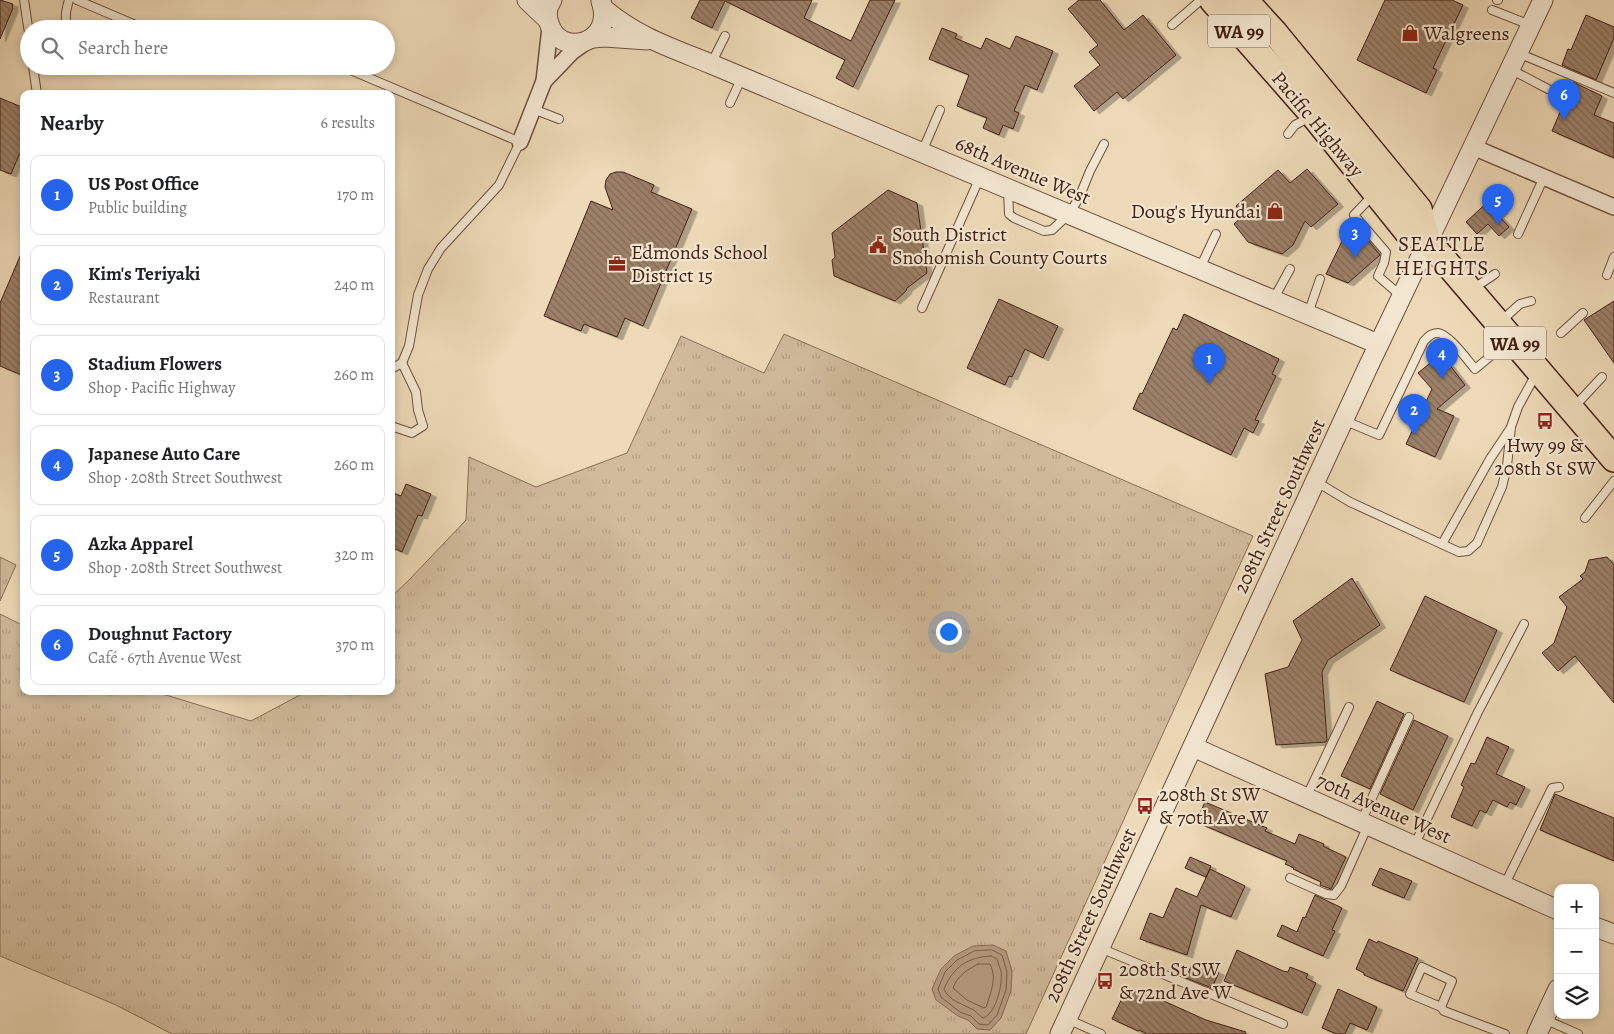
<!DOCTYPE html>
<html lang="en">
<head>
<meta charset="utf-8">
<style>
	:root { --surface:#fff; --page:#f6f6f6; --text:#202124; --muted:#757577; --line:#e0e0e0; --accent:#2563eb }
	body { margin:0; font-family:Alegreya,serif; background:var(--page); color:var(--text) }
	.controls { position:absolute; right:15px; bottom:15px; display:grid; overflow:hidden; border-radius:10px; box-shadow:0 2px 8px #0003 }
	.controls button { width:45px; height:45px; display:grid; place-items:center; padding:0; border:0; border-bottom:1px solid var(--line); background:var(--surface); color:var(--text); font:25px sans-serif }
	.you { position:absolute; left:948px; top:631px; width:18px; height:18px; margin:-12px; border:4px solid #fff; border-radius:50%; background:#1a73e8; box-shadow:0 0 0 8px #1a73e833 }
	.badge { display:grid; place-items:center; width:32px; height:32px; border-radius:50%; background:var(--accent); color:#fff; font-size:16px; font-weight:700 }
	.pin { position:absolute; translate:-50% -41px; filter:drop-shadow(0 1px 2px #0008) }
	.pin::after { content:''; position:absolute; top:26px; width:18px; height:15px; background:inherit; clip-path:polygon(0 0,100% 0,50% 100%) }
	.list { margin:0; padding:0; list-style:none }
	h2 { display:flex; justify-content:space-between; align-items:center; height:65px; margin:0; padding:0 20px; font-size:21px }
	h2 small { font-size:16px; font-weight:400; color:var(--muted) }
	.list li { display:grid; grid-template-columns:32px 1fr auto; gap:15px; align-items:center; box-sizing:border-box; height:80px; margin:0 10px 10px; padding:0 10px; border:1px solid var(--line); border-radius:10px }
	.list b { display:block; font-size:19px; white-space:nowrap }
	.list p { margin:0; font-size:16px; white-space:nowrap; color:var(--muted) }
	.list em { font-size:16px; font-style:normal; color:var(--muted) }
	.icon { flex:none; width:28px; height:28px; fill:none; stroke:currentColor; stroke-width:2; stroke-linecap:round; stroke-linejoin:round }
	.map { position:relative; flex:none; width:1614px; height:1034px; overflow:hidden }
	.search { position:absolute; background:var(--surface); box-shadow:0 2px 8px #0003; left:20px; top:20px; width:375px; height:55px; display:flex; align-items:center; gap:12px; box-sizing:border-box; padding:0 18px; border-radius:28px; color:var(--muted); font-size:19px }
	.panel { position:absolute; background:var(--surface); box-shadow:0 2px 8px #0003; left:20px; top:90px; width:375px; height:605px; border-radius:10px }
	.map>svg:first-child { display:block }
	.grass { fill:url(#grass-tufts); stroke:#8a6e56 }
	.water { fill:#b49b7f; stroke:#876a53 }
	.lines { fill:none; stroke-linecap:round; stroke-linejoin:round }
	.shore { stroke:#7c5e48; stroke-width:1 }
	.building { fill:url(#building-back-hatch); stroke:#432111; filter:url(#shadow) }
	.service-casing { stroke:#6e4f3b; stroke-width:10 }
	.minor-casing { stroke:#6e4f3b; stroke-width:18 }
	.tertiary-casing { stroke:#6e4f3b; stroke-width:21 }
	.primary-casing { stroke:#432111; stroke-width:26 }
	.trunk-casing { stroke:#432111; stroke-width:28 }
	.service { stroke:#f4e7d1; stroke-width:8 }
	.minor { stroke:#f4e7d1; stroke-width:15 }
	.tertiary { stroke:#f4e7d1; stroke-width:19 }
	.primary { stroke:#eedab8; stroke-width:24 }
	.trunk { stroke:#eedab8; stroke-width:25 }
	.labels { text-anchor:middle; stroke-width:4.5; stroke-linejoin:round; paint-order:stroke }
	.shield { fill:#f4e7d1; stroke:#785c4b; stroke-width:1 }
	.shield-label { font-size:19px; font-weight:bold; fill:#432111 }
	.poi-label { font-size:20px; fill:#432111; stroke:#f4e7d1; text-anchor:start }
	.street-label { font-size:20px; fill:#432111; stroke:#f4e7d1 }
	.neighbourhood-label { font-size:21px; letter-spacing:1px; fill:#432111; stroke:#f4e7d1 }
</style>
</head>
<body>
<div class="map">
<svg width="1614" height="1034" viewBox="0 0 1614 1034">
	<defs>
		<pattern id="grass-tufts" width="24" height="20" patternUnits="userSpaceOnUse" patternTransform="scale(1.25)"><rect width="24" height="20" fill="#d1bb9c"/><path d="M3 7l-1-3M5 7V3M7 7l1-3M15 17l-1-3M17 17v-4M19 17l1-3" fill="none" stroke="#b5a085"/></pattern>
		<pattern id="building-back-hatch" width="6" height="6" patternUnits="userSpaceOnUse" patternTransform="scale(1.25)"><rect width="6" height="6" fill="#9c8168"/><path d="M-1 5l2 2M0 0l6 6M5-1l2 2" fill="none" stroke="#816954"/></pattern>
		<filter id="shadow"><feDropShadow dx="5.5" dy="3" stdDeviation="0" flood-color="#0004"/></filter>
	</defs>
	<rect width="100%" height="100%" fill="#eedab8"/>
	<filter id="stains"><feTurbulence type="fractalNoise" baseFrequency=".004" numOctaves="4"/><feColorMatrix values="0 0 0 0 .2 0 0 0 0 .09 0 0 0 0 .02 0 0 0 .5 -.17"/></filter>
	<radialGradient id="worn" r=".72"><stop offset=".6" stop-color="#630" stop-opacity="0"/><stop offset="1" stop-color="#630" stop-opacity=".3"/></radialGradient>
	<g class="grass">
		<polygon points="784,334 1253,536 1026,1034 172,1034 116,1005 0,956 0,614 24,626 24,691 153,691 251,721 300,695 303,691 391,691 391,597 408,581 466,520 469,457 536,487 627,453 681,336 764,373"/>
		<polygon points="0,557 16,565 0,601"/>
	</g>
	<polygon class="water" points="993,945 1006,951 1012,971 1011,991 1001,1018 990,1030 977,1029 968,1020 958,1016 936,1000 932,989 941,969 954,956 973,946"/>
	<g class="lines">
		<g class="shore">
			<polygon points="992,950 1002,955 1007,972 1006,990 997,1015 988,1025 979,1024 971,1016 960,1012 941,997 938,989 945,972 957,960 974,951"/>
			<path d="M991,956L997,959C998,963 1000,967 1001,971C1003,984 996,1014 983,1018C980,1016 977,1013 974,1010C964,1005 948,1000 944,989C953,967 968,957 991,956Z"/>
			<path d="M978,964H990C997,978 991,992 986,1007L984,1008L967,1000L953,988C957,976 967,970 978,964Z"/>
		</g>
	</g>
	<g class="building">
		<polygon points="0,0 13,4 12,7 13,8 0,39"/>
		<polygon points="700,0 812,0 804,18 851,41 870,0 895,0 853,87 836,78 845,60 725,1 712,28 691,18"/>
		<polygon points="1079,0 1100,0 1124,30 1143,15 1176,55 1123,99 1117,92 1094,111 1074,86 1100,65 1089,52 1098,45 1068,9"/>
		<polygon points="1385,0 1452,0 1463,5 1433,68 1437,70 1426,93 1357,60"/>
		<polygon points="1586,15 1614,27 1614,38 1596,80 1562,65 1568,49 1571,50"/>
		<polygon points="942,28 957,34 955,38 981,49 986,38 1010,49 1016,36 1053,51 1037,90 1025,85 1014,111 1019,113 1013,129 1003,125 999,135 983,128 987,118 957,106 969,75 929,59"/>
		<polygon points="1573,82 1602,96 1594,115 1614,123 1614,158 1552,131"/>
		<polygon points="0,98 24,108 24,157 19,155 11,174 0,170"/>
		<polygon points="1307,169 1338,204 1311,227 1305,221 1293,245 1282,254 1248,242 1234,224 1243,216 1236,206 1278,170 1290,183"/>
		<polygon points="616,172 623,172 654,185 651,192 692,209 643,326 625,318 617,337 584,324 581,331 544,316 591,201 613,210 605,187 606,180 610,174"/>
		<polygon points="888,190 917,203 927,273 907,288 906,291 895,301 834,276 832,260 835,257 832,233"/>
		<polygon points="1492,198 1503,210 1498,215 1509,227 1499,236 1488,224 1477,234 1466,222"/>
		<polygon points="1350,230 1360,230 1380,255 1348,283 1326,274 1347,231 1350,232"/>
		<polygon points="24,247 24,376 0,366 0,303"/>
		<polygon points="999,299 1058,326 1043,358 1025,349 1012,377 1009,376 1005,385 967,368"/>
		<polygon points="1614,301 1614,363 1584,320"/>
		<polygon points="1184,314 1279,359 1272,374 1276,376 1255,420 1259,421 1253,433 1244,428 1231,455 1133,409 1140,393 1142,394 1173,328 1177,330"/>
		<polygon points="1440,355 1448,364 1449,364 1465,385 1437,409 1454,416 1435,457 1406,444 1432,389 1418,373"/>
		<polygon points="406,484 431,494 422,516 418,515 402,552 391,547 391,492 401,496"/>
		<polygon points="1607,557 1614,565 1614,703 1575,656 1558,671 1542,653 1554,643 1567,607 1559,597 1583,579 1580,576 1585,572 1589,560"/>
		<polygon points="1352,578 1380,625 1328,660 1322,672 1327,740 1326,742 1276,745 1265,674 1288,667 1302,640 1293,621"/>
		<polygon points="1425,596 1497,630 1464,702 1390,670"/>
		<polygon points="1377,701 1404,714 1370,789 1341,776"/>
		<polygon points="1414,720 1448,736 1413,810 1380,794"/>
		<polygon points="1487,737 1509,747 1496,774 1525,787 1516,805 1510,802 1507,807 1493,800 1486,813 1480,810 1472,826 1451,817 1464,787 1461,785 1471,763 1475,764"/>
		<polygon points="1555,794 1614,818 1614,861 1540,830"/>
		<polygon points="1205,802 1267,828 1265,831 1295,844 1299,834 1324,844 1323,846 1346,857 1331,889 1320,885 1321,882 1293,869 1294,868 1285,864 1287,861 1196,822"/>
		<polygon points="1190,857 1211,866 1206,877 1185,868"/>
		<polygon points="1380,868 1412,881 1404,898 1372,885"/>
		<polygon points="1210,869 1245,886 1231,917 1201,905 1187,955 1140,939 1150,913 1163,918 1176,888 1197,897"/>
		<polygon points="1315,895 1342,908 1332,930 1335,931 1323,956 1277,936 1282,925 1297,932 1303,917 1305,918"/>
		<polygon points="1369,939 1377,943 1378,941 1418,958 1403,991 1364,975 1364,973 1356,969"/>
		<polygon points="1237,950 1283,971 1288,972 1290,967 1308,974 1306,978 1316,983 1302,1013 1224,981"/>
		<polygon points="1192,964 1219,972 1212,988 1186,978"/>
		<polygon points="1127,988 1144,996 1146,993 1206,1020 1246,1032 1245,1034 1147,1034 1139,1030 1138,1031 1112,1019"/>
		<polygon points="1338,989 1377,1007 1367,1030 1350,1023 1345,1034 1337,1034 1322,1028"/>
	</g>
	<g class="lines">
		<g class="service-casing">
			<g id="service">
				<polyline points="24,0 29,33"/>
				<polyline points="77,0 145,29"/>
				<polyline points="1497,0 1498,0"/>
				<polyline points="1492,10 1530,25"/>
				<polyline points="1172,25 1201,0"/>
				<path d="M68,29C64,19 66,10 69,0"/>
				<polyline points="1518,53 1614,93"/>
				<polyline points="711,64 725,36"/>
				<polyline points="33,66 37,94"/>
				<polyline points="341,66 520,142 499,185 441,248 428,269 418,295 409,346 402,363"/>
				<polyline points="1510,69 1548,89"/>
				<polyline points="730,103 742,77"/>
				<polyline points="533,109 559,119"/>
				<polyline points="1288,134 1295,125 1310,117"/>
				<polyline points="922,152 940,110"/>
				<polyline points="1008,190 1009,214 1014,218 1044,231 1052,230 1069,214 1079,198 1090,171 1104,144"/>
				<polyline points="1372,196 1354,215 1386,252 1384,263 1378,276 1401,296"/>
				<polyline points="1518,234 1544,177"/>
				<polyline points="1200,268 1216,234"/>
				<polyline points="1607,275 1614,257"/>
				<polyline points="1474,288 1495,274"/>
				<polyline points="1273,300 1290,269"/>
				<polyline points="922,308 980,177"/>
				<polyline points="1308,314 1320,279"/>
				<polyline points="1500,322 1520,304 1531,301"/>
				<polyline points="1561,333 1583,313"/>
				<polyline points="391,369 402,363"/>
				<polyline points="1575,406 1602,377"/>
				<path d="M1343,420L1379,435L1424,341C1428,337 1431,333 1438,333C1449,334 1468,361 1475,369L1510,340"/>
				<polyline points="391,426 412,433 423,426 418,410 416,392 402,363"/>
				<polyline points="1315,481 1350,502 1459,552 1468,551 1477,543 1502,487 1507,466 1511,427 1518,407 1536,374"/>
				<polyline points="1585,518 1614,481"/>
				<polyline points="1442,544 1490,459 1510,429"/>
				<polyline points="1306,798 1349,707"/>
				<polyline points="1361,822 1409,717"/>
				<polyline points="1414,846 1478,712 1524,624"/>
				<polyline points="1290,878 1326,894 1334,895 1341,886 1368,825"/>
				<polyline points="1504,886 1552,788 1559,787"/>
				<polyline points="1100,948 1283,1024"/>
				<polyline points="1441,1007 1452,981 1422,967 1410,994 1441,1007 1444,1011 1505,1034"/>
				<polyline points="1067,1019 1101,1034"/>
				<polyline points="1544,1019 1578,1034"/>
			</g>
		</g>
		<g class="minor-casing">
			<g id="minor">
				<polyline points="544,81 572,52 586,42"/>
				<polyline points="520,142 544,81 550,27"/>
				<polyline points="1473,147 1614,207"/>
			</g>
		</g>
		<g class="tertiary-casing">
			<g id="tertiary">
				<polyline points="527,0 547,19"/>
				<path d="M552,0C547,7 546,15 549,23C559,59 616,44 601,1"/>
				<path d="M604,9C637,37 672,48 711,64L1378,344"/>
				<polyline points="593,38 605,37 647,40"/>
				<polyline points="1193,747 1558,910"/>
				<polyline points="1595,927 1614,934"/>
				<polyline points="1060,1034 1368,367 1543,0"/>
				<polyline points="1537,1034 1558,989"/>
			</g>
		</g>
		<g class="primary-casing">
			<polyline id="primary" points="1230,0 1246,16 1259,23"/>
		</g>
		<g class="trunk-casing">
			<g id="trunk">
				<polyline points="1212,0 1313,115 1408,233 1428,241"/>
				<polyline points="1245,0 1275,33 1419,209 1428,241 1614,459"/>
			</g>
		</g>
		<use href="#service" class="service"/>
		<use href="#minor" class="minor"/>
		<use href="#tertiary" class="tertiary"/>
		<use href="#primary" class="primary"/>
		<use href="#trunk" class="trunk"/>
	</g>
	<defs>
		<g id="shop-bare" transform="scale(1.35)"><path d="M-5-2.5h2.3a2.7 3.5 0 0 1 5.4 0H5L5.5 6h-11ZM-1.5-2.5h3a1.5 2.3 0 0 0-3 0Z" fill="#8f2418" stroke="#f4e7d1" stroke-width="2.5" paint-order="stroke"/></g>
		<g id="civic-bare" transform="scale(1.35)"><path d="M-.6-6.5H3V-4.5H.6V-3L4-1V1h2V6H-6V1h2V-1L-.6-3ZM-1.2 2.5V6h2.4V2.5Z" fill="#8f2418" stroke="#f4e7d1" stroke-width="2.5" paint-order="stroke"/></g>
		<g id="office-bare" transform="scale(1.35)"><path d="M-6-3h4V-5.5h4V-3h4V5H-6ZM-1-4.5V-3h2v-1.5ZM-6 0V1H6V0Z" fill="#8f2418" stroke="#f4e7d1" stroke-width="2.5" paint-order="stroke"/></g>
		<g id="bus-bare" transform="scale(1.35)"><path d="M-5-6H5V4H4V6H2V4H-2V6H-4V4H-5ZM-3.5-4V0h7V-4ZM-3.5 1.2v1.5H-2V1.2ZM2 1.2v1.5H3.5V1.2Z" fill="#8f2418" stroke="#f4e7d1" stroke-width="2.5" paint-order="stroke"/></g>
	</defs>
	<g fill-rule="evenodd">
		<use href="#shop-bare" x="1410" y="33"/>
		<use href="#shop-bare" x="1275" y="211"/>
		<use href="#civic-bare" x="878" y="245"/>
		<use href="#office-bare" x="617" y="264"/>
		<use href="#bus-bare" x="1545" y="421"/>
		<use href="#bus-bare" x="1145" y="806"/>
		<use href="#bus-bare" x="1105" y="981"/>
	</g>
	<g class="labels">
		<g class="shield">
			<rect x="1208" y="14.5" width="62" height="33" rx="4"/>
			<rect x="1484" y="326.5" width="62" height="33" rx="4"/>
		</g>
		<g class="shield-label">
			<text x="1239" y="38">WA 99</text>
			<text x="1515" y="350">WA 99</text>
		</g>
		<g class="poi-label">
			<text x="1424" y="40">Walgreens</text>
			<text x="1261" y="218" text-anchor="end">Doug's Hyundai</text>
			<text x="892" y="241">South District<tspan x="892" dy="23">Snohomish County Courts</tspan></text>
			<text x="631" y="259">Edmonds School<tspan x="631" dy="23">District 15</tspan></text>
			<text x="1545" y="452" text-anchor="middle">Hwy 99 &amp;<tspan x="1545" dy="23">208th St SW</tspan></text>
			<text x="1159" y="801">208th St SW<tspan x="1159" dy="23">&amp; 70th Ave W</tspan></text>
			<text x="1119" y="976">208th St SW<tspan x="1119" dy="23">&amp; 72nd Ave W</tspan></text>
		</g>
		<g class="street-label">
			<text transform="translate(1318 124) rotate(50)" y="7">Pacific Highway</text>
			<text transform="translate(1023 170) rotate(23)" y="7">68th Avenue West</text>
			<text transform="translate(1279 506) rotate(-65)" y="7">208th Street Southwest</text>
			<text transform="translate(1384 808) rotate(24)" y="7">70th Avenue West</text>
			<text transform="translate(1090 915) rotate(-65)" y="7">208th Street Southwest</text>
		</g>
		<g class="neighbourhood-label">
			<text x="1442" y="251">SEATTLE<tspan x="1442" dy="24">HEIGHTS</tspan></text>
		</g>
	</g>
	<rect width="100%" height="100%" filter="url(#stains)"/>
	<rect width="100%" height="100%" fill="url(#worn)"/>
</svg>
<div class="controls">
<button>+</button>
<button>−</button>
<button><svg class="icon" aria-label="layers" viewBox="0 0 24 24"><path d="M12 4l9 5-9 5-9-5zM3 14l9 5 9-5"/></svg></button>
</div>
<div class="you"></div>
<div class="pin badge" style="left:1209px;top:384px">1</div>
<div class="pin badge" style="left:1414px;top:435px">2</div>
<div class="pin badge" style="left:1355px;top:258px">3</div>
<div class="pin badge" style="left:1442px;top:379px">4</div>
<div class="pin badge" style="left:1498px;top:225px">5</div>
<div class="pin badge" style="left:1564px;top:120px">6</div>
<div class="search"><svg class="icon" aria-label="search" viewBox="0 0 24 24"><circle cx="10" cy="10" r="6"/><path d="M15 15l6 6"/></svg>Search here</div>
<section class="panel">
<h2>Nearby<small>6 results</small></h2>
<ul class="list">
<li><span class="badge">1</span><div><b>US Post Office</b><p>Public building</p></div><em>170 m</em></li>
<li><span class="badge">2</span><div><b>Kim's Teriyaki</b><p>Restaurant</p></div><em>240 m</em></li>
<li><span class="badge">3</span><div><b>Stadium Flowers</b><p>Shop · Pacific Highway</p></div><em>260 m</em></li>
<li><span class="badge">4</span><div><b>Japanese Auto Care</b><p>Shop · 208th Street Southwest</p></div><em>260 m</em></li>
<li><span class="badge">5</span><div><b>Azka Apparel</b><p>Shop · 208th Street Southwest</p></div><em>320 m</em></li>
<li><span class="badge">6</span><div><b>Doughnut Factory</b><p>Café · 67th Avenue West</p></div><em>370 m</em></li>
</ul>
</section>
</div>
</body>
</html>
